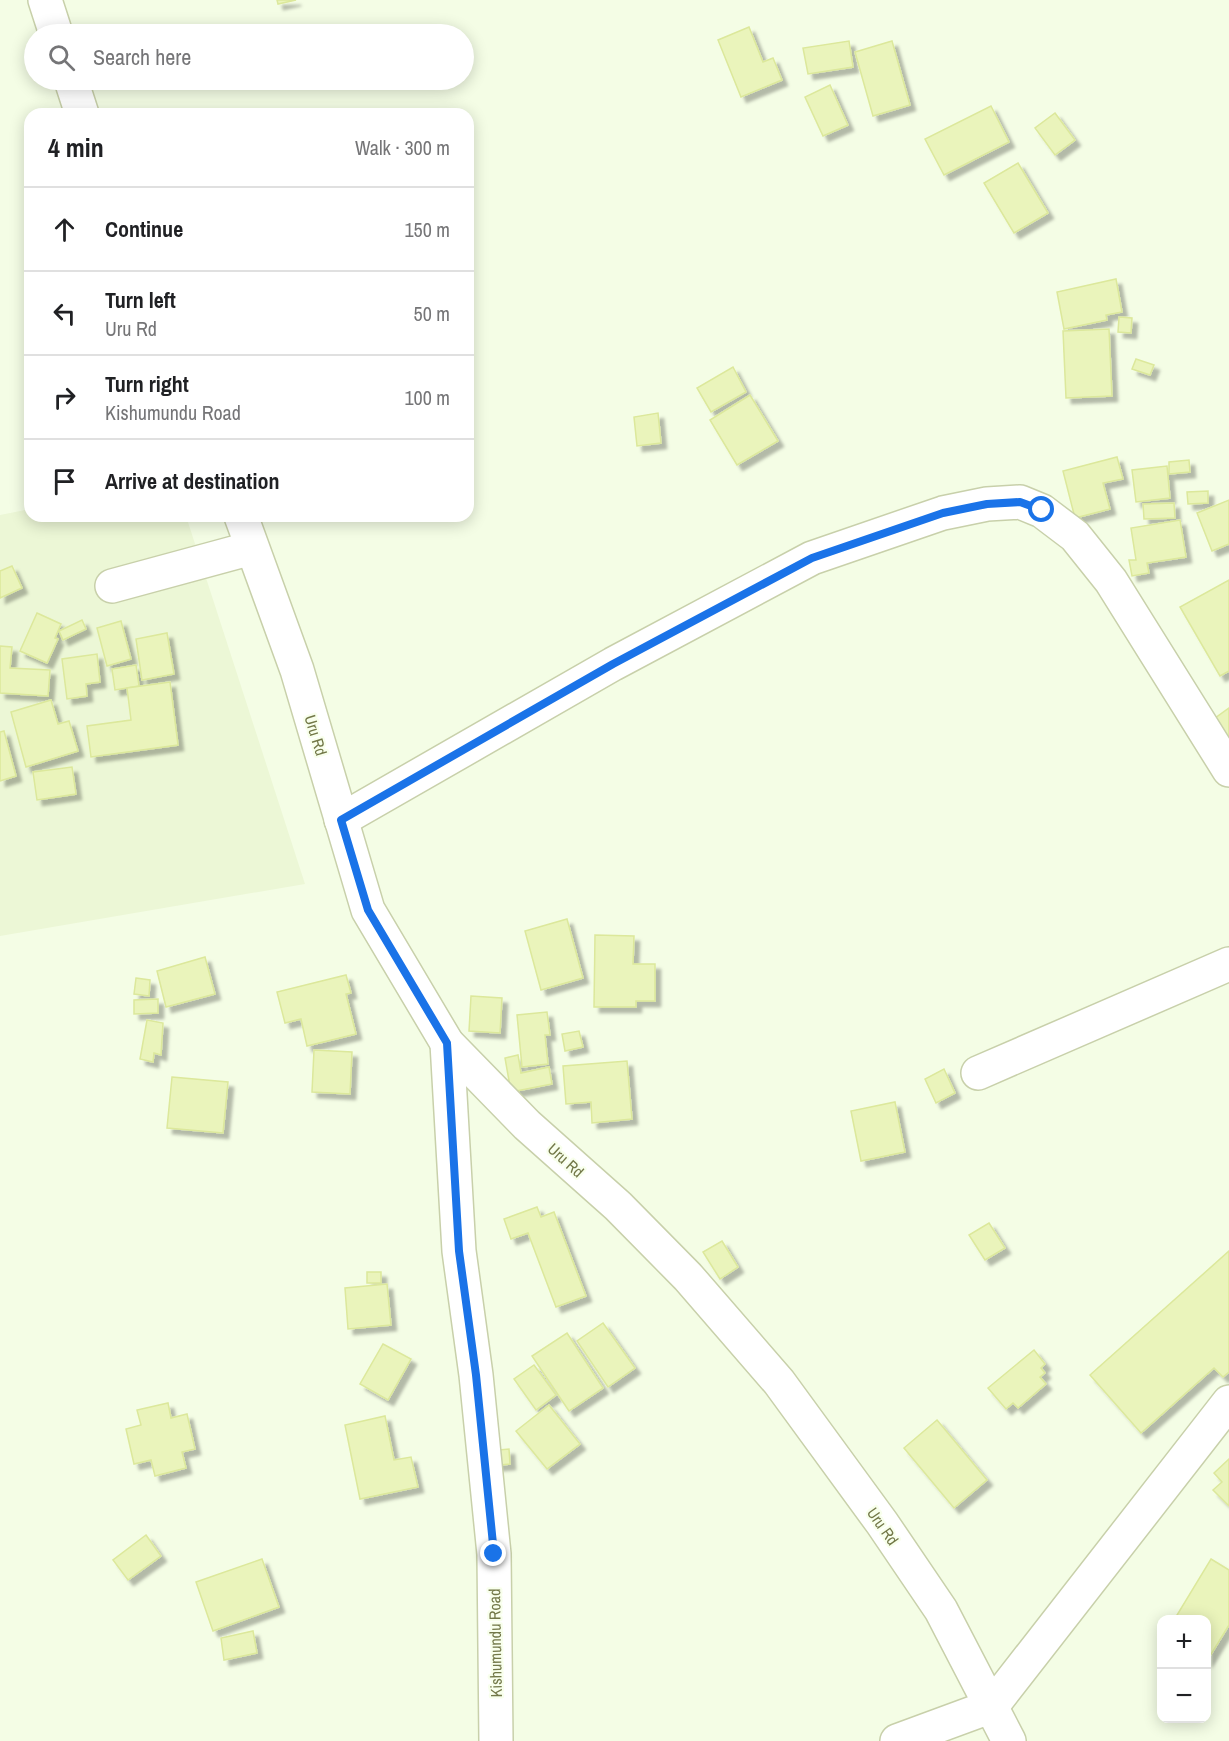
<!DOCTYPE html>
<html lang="en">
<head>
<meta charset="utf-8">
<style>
	:root { --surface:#fff; --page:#f6f6f6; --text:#202124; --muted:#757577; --line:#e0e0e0 }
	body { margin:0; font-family:"Archivo Narrow",sans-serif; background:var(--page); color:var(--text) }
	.controls { position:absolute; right:18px; bottom:18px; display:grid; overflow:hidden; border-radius:12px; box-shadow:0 3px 15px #0003 }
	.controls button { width:54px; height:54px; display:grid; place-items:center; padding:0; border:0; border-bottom:2px solid var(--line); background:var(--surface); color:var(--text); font:30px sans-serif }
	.stop { position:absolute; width:18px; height:18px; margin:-14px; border:4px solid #1a73e8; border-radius:50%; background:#fff }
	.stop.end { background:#1a73e8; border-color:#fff; box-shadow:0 2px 6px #0008 }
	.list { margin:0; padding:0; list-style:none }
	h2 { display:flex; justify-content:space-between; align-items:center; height:78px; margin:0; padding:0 24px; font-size:26px }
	h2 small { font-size:20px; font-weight:400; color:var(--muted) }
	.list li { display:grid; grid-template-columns:39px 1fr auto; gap:18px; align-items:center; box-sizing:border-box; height:84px; padding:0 24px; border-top:2px solid var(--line) }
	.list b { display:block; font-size:22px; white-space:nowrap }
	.list p { margin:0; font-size:20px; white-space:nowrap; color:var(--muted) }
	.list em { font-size:20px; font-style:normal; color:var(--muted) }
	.icon { flex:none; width:33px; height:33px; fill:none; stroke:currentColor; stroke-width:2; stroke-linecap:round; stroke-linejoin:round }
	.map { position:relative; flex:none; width:1229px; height:1741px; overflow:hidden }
	.search { position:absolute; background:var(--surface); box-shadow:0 3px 15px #0003; left:24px; top:24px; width:450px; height:66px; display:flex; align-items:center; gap:15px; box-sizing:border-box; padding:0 21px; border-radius:33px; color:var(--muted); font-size:22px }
	.panel { position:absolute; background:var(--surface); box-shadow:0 3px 15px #0003; left:24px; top:108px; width:450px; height:414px; border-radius:18px }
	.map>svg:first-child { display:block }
	.residential { fill:#ecf7d6 }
	.building { fill:#eaf4bb; stroke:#dce89b; stroke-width:1.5; filter:url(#shadow) }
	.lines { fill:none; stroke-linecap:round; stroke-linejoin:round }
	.minor-casing { stroke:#c8d0aa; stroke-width:36 }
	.minor { stroke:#fff; stroke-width:33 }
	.route { stroke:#1a73e8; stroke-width:8 }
	.labels { text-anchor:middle; stroke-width:4.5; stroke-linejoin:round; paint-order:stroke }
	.street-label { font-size:16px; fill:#727848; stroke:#f8ffec }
</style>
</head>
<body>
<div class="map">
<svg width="1229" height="1741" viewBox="0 0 1229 1741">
	<defs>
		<filter id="shadow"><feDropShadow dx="5.5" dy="5.5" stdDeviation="1.5" flood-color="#0004"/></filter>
	</defs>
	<rect width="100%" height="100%" fill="#f4fde5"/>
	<polygon class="residential" points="30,509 30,516 186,516 305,884 0,936 0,515"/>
	<g class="building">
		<polygon points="277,0 296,0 278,4"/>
		<polygon points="749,27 763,62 773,58 782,80 741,97 718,40"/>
		<polygon points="849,41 853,67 808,74 803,48"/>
		<polygon points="892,41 910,105 873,116 855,52"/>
		<polygon points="830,85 848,125 823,136 805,97"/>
		<polygon points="991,106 1009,142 944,175 925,139"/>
		<polygon points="1055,113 1075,140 1055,155 1035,128"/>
		<polygon points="1018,163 1048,213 1014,233 984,183"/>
		<polygon points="1116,279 1122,312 1106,315 1107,320 1064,329 1057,292"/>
		<polygon points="1119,317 1132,318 1131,333 1118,332"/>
		<polygon points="1109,329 1112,396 1066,398 1063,331"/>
		<polygon points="1136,359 1154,365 1150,375 1132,369"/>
		<polygon points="733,367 746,392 711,412 697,388"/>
		<polygon points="750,395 778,441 737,465 710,420"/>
		<polygon points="658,413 661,443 637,446 634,417"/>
		<polygon points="1117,457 1123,479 1103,483 1110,509 1075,518 1063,471"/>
		<polygon points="1189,460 1190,472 1169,474 1169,462"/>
		<polygon points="1167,466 1170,498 1136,502 1132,470"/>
		<polygon points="1208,491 1208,503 1188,504 1187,492"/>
		<polygon points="1229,500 1229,544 1212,551 1197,513"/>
		<polygon points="1174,503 1175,518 1144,519 1143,504"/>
		<polygon points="1180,520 1186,557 1147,563 1149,573 1132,576 1129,560 1136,560 1131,528"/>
		<polygon points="12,566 22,588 0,598 0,571"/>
		<polygon points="1229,580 1229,671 1220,676 1180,607"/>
		<polygon points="37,613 61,624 55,638 58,639 47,663 20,651"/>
		<polygon points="82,620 86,629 63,640 59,631"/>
		<polygon points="121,621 131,659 107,666 97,628"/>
		<polygon points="167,633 174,674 142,680 136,639"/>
		<polygon points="0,646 12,647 10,668 50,670 48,696 0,693"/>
		<polygon points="97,654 100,682 86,684 87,696 67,699 62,659"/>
		<polygon points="136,665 139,686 115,690 112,669"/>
		<polygon points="170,682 178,745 91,757 87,726 131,720 127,688"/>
		<polygon points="51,700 58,724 69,721 78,751 26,767 11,712"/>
		<polygon points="1229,708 1229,746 1211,721"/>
		<polygon points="4,731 16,776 0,781 0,732"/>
		<polygon points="72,767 76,794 37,800 33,772"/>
		<polygon points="567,919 583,978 541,990 525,931"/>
		<polygon points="595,935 634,936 633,964 655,964 655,1001 636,1001 636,1007 594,1007"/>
		<polygon points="205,957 215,994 166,1007 157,971"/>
		<polygon points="346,975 351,993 346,994 356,1034 307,1046 301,1019 285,1023 277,992"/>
		<polygon points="136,978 150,980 149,996 134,994"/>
		<polygon points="471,996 502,998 500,1033 469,1031"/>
		<polygon points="158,999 158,1013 134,1014 134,1000"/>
		<polygon points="547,1012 550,1035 545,1035 548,1064 522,1067 517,1015"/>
		<polygon points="147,1020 163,1023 161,1055 154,1053 153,1062 140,1059"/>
		<polygon points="579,1031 583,1047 565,1051 562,1034"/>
		<polygon points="314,1050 352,1052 350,1094 312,1092"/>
		<polygon points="518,1055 521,1073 549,1067 552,1084 511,1092 505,1058"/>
		<polygon points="627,1061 632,1119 592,1123 591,1102 566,1104 563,1066"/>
		<polygon points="944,1069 955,1093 936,1103 925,1079"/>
		<polygon points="172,1077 228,1082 223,1133 167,1128"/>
		<polygon points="895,1102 905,1152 861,1161 851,1111"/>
		<polygon points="537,1207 541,1217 554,1212 586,1296 556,1307 528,1233 511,1239 504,1219"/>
		<polygon points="989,1223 1005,1248 985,1260 969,1235"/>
		<polygon points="722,1241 738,1267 720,1279 703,1252"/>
		<polygon points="1229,1251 1229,1372 1223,1377 1214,1368 1141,1433 1090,1375"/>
		<rect x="367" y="1272" width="14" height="11"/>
		<polygon points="387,1284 391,1325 348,1329 345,1288"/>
		<polygon points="603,1323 635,1368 608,1387 577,1341"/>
		<polygon points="567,1333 603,1388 569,1411 532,1356"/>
		<polygon points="383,1344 411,1359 388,1400 360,1384"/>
		<polygon points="1034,1350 1045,1364 1041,1368 1045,1373 1040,1377 1046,1384 1018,1408 1013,1403 1006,1409 988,1388"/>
		<polygon points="534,1365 556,1395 536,1410 514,1379"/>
		<polygon points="168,1403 171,1418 187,1414 195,1449 182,1452 186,1468 155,1476 151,1460 134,1464 126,1429 141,1425 137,1410"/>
		<polygon points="549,1405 580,1444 547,1469 516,1431"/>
		<polygon points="385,1416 394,1460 411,1457 418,1487 360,1499 345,1425"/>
		<polygon points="937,1420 987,1480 954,1508 904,1448"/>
		<polygon points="509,1449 510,1464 490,1466 488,1451"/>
		<polygon points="1229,1459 1229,1506 1213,1490 1222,1482 1214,1473"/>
		<polygon points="146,1535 161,1556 128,1580 113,1560"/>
		<polygon points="262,1559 279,1607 213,1631 196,1582"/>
		<polygon points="1211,1559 1229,1570 1229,1625 1207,1661 1206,1620 1174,1620"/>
		<polygon points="253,1631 257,1653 224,1660 221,1638"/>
	</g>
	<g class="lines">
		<g class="minor-casing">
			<g id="minor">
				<polyline points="45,0 56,34"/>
				<polyline points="71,80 82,114"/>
				<polyline points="241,516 297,670 368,910 447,1043 527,1125 618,1206 688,1277 779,1382 882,1523 941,1610 1009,1741"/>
				<polyline points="112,586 252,548"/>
				<polyline points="341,820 613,664 812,558 943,513 987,504 1020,502 1042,511 1075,536 1111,581 1229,770"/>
				<polyline points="447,1043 459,1251 476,1375 494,1554 496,1741"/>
				<polyline points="978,1073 1229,964"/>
				<polyline points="897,1741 992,1706 1229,1402"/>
			</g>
		</g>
		<use href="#minor" class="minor"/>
	</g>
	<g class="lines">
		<polyline class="route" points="494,1554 476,1375 459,1251 447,1043 368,910 341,820 613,664 812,558 943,513 987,504 1020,502 1042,510"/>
	</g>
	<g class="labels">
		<g class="street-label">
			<text transform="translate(316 735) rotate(73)" y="6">Uru Rd</text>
			<text transform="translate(566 1160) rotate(42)" y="6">Uru Rd</text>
			<text transform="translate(883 1526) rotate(55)" y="6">Uru Rd</text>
			<text transform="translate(495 1643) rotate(-91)" y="6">Kishumundu Road</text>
		</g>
	</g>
</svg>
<div class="controls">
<button>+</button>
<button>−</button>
</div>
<div class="stop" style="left:1042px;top:510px"></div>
<div class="stop end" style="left:494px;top:1554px"></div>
<div class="search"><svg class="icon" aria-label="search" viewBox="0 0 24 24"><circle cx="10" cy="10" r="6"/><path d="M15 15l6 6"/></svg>Search here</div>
<section class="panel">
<h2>4 min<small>Walk · 300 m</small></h2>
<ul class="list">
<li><svg class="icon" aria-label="ahead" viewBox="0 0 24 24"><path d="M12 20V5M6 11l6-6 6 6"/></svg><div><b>Continue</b></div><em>150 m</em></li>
<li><svg class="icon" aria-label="left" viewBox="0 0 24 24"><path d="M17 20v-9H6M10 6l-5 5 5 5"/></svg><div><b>Turn left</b><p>Uru Rd</p></div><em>50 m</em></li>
<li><svg class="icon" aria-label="right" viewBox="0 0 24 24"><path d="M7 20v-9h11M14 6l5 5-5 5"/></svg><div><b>Turn right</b><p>Kishumundu Road</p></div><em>100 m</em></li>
<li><svg class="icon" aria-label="arrive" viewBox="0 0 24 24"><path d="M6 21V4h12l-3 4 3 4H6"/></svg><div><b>Arrive at destination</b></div></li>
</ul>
</section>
</div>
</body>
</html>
